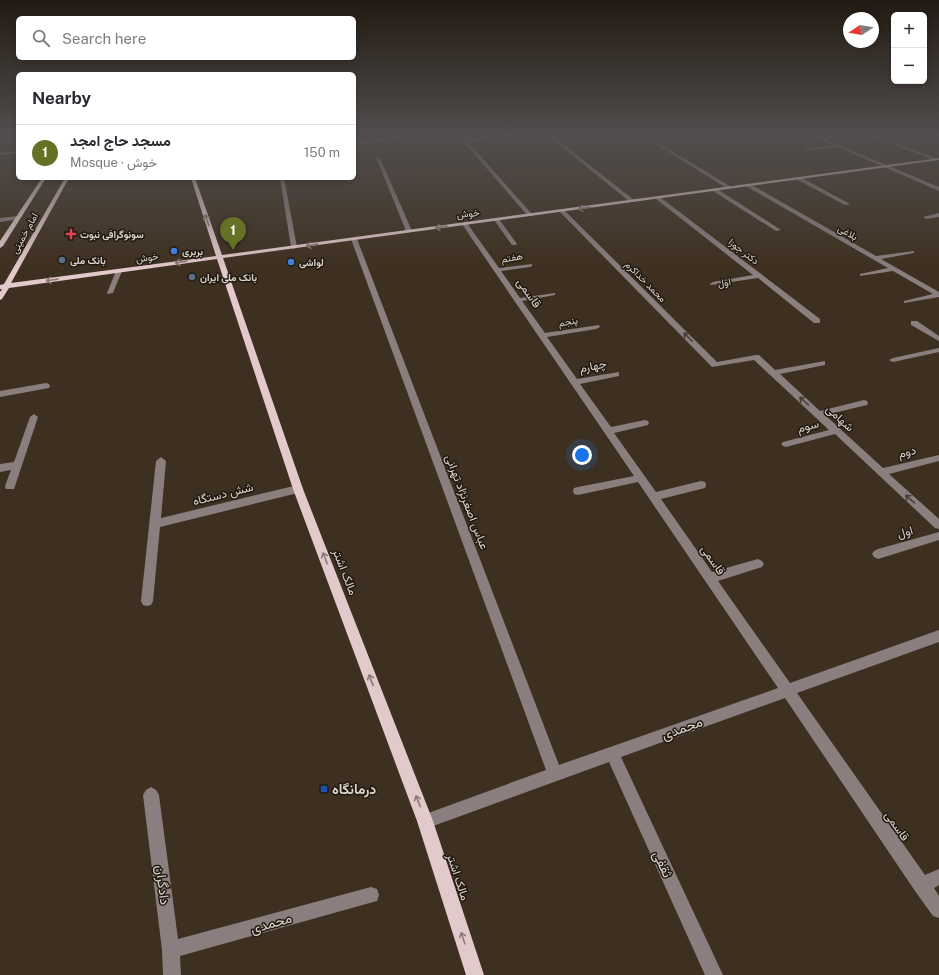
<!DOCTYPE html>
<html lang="en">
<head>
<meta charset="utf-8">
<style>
	:root { --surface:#fff; --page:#f7f7f7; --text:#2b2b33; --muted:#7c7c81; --line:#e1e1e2; --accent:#657125 }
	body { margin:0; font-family:"Public Sans",Vazirmatn,sans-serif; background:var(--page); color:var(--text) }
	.controls { position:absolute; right:12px; top:12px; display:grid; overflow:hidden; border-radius:6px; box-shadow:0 2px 6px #0003 }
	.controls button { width:36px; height:36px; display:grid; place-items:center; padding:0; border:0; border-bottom:1px solid var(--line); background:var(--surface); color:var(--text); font:20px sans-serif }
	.compass { position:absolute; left:843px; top:12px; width:36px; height:36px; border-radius:50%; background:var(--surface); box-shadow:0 2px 6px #0003; rotate:258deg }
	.you { position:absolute; left:582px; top:455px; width:14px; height:14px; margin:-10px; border:3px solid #fff; border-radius:50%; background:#1a73e8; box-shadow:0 0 0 6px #1a73e833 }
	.badge { display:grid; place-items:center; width:26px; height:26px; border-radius:50%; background:var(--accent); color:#fff; font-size:13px; font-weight:700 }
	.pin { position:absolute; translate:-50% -33px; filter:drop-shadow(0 1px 2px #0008) }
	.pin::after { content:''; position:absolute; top:21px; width:14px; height:12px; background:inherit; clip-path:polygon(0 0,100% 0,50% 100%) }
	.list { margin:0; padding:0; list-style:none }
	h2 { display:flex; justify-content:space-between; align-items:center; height:52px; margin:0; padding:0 16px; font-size:17px }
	h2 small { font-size:13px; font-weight:400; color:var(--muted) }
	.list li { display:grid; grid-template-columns:26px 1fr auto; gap:12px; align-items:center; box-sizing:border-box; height:56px; padding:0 16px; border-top:1px solid var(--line) }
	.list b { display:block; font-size:15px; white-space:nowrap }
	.list p { margin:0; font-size:13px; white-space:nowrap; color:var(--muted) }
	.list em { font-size:13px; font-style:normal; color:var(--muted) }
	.icon { flex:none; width:22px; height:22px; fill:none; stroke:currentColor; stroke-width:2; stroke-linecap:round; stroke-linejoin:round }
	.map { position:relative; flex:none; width:939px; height:975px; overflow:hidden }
	.search { position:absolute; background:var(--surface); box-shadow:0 2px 6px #0003; left:16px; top:16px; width:340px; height:44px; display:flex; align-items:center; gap:10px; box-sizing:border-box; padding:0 14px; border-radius:6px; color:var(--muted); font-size:15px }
	.panel { position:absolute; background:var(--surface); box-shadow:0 2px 6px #0003; left:16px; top:72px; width:340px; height:108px; border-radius:6px }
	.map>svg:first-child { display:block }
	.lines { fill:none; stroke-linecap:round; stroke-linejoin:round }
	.minor { fill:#8b7e7f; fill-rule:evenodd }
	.major { fill:#e2c9cb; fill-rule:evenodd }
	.oneway { stroke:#8b7a78 }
	.oneway2 { stroke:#453d39 }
	.health-dot { fill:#e0444e; stroke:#201a13; stroke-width:1.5 }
	.shop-dot { fill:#3f7fe0; stroke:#201a13; stroke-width:1.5 }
	.service-dot { fill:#5c6f8a; stroke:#201a13; stroke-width:1.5 }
	.transit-dot { fill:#1a4fb4; stroke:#201a13; stroke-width:1.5 }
	.labels { text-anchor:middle; stroke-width:3; stroke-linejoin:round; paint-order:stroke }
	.far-street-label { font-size:10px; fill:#ddd4ca; stroke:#201a13 }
	.far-poi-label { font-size:10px; font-weight:bold; fill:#ddd4ca; stroke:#201a13; text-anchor:start }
	.street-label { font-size:12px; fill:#ddd4ca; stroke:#201a13 }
	.near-street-label { font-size:14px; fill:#ddd4ca; stroke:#201a13 }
	.near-poi-label { font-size:14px; font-weight:bold; fill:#ddd4ca; stroke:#201a13; text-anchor:start }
</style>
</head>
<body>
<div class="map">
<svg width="939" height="975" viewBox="0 0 939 975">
	<rect width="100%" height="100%" fill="#3e3020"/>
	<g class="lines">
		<g class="minor">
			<polygon points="392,134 396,134 400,139 356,145 354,144 354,138 358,142 395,138"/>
			<polygon points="457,134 463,134 462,135 466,140 489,137 487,139 468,142 532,214 532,216 528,216"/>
			<polygon points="546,134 550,134 634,200 634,202 630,202"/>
			<polygon points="640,134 644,134 733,188 728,189"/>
			<polygon points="808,134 813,134 939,187 939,191 838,147 804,151 806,149 833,145"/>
			<polygon points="867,134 872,134 938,159 934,160"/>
			<polygon points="18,151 18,153 0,155 0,153"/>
			<polygon points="376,157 380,158 412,231 411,232 406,231"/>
			<polygon points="796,177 800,177 850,204 845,205 796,179"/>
			<polygon points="280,178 284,178 297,247 294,249 291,247"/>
			<polygon points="746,184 750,184 876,256 914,251 914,253 881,259 939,292 939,297 904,303 904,301 933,294 893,271 860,276 860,274 888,268 746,186"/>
			<polygon points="715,188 717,189 781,230 776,231 713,191 712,190"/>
			<polygon points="656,197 660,197 820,319 820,323 814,323 758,278 711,285 710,284 713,282 753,275 656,199"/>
			<polygon points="560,210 564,210 717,362 756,355 759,355 775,370 825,361 825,365 780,374 820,411 864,400 867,401 868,403 867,405 825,415 883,468 939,455 939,461 889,474 939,519 939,529 935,528 835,434 786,447 783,446 781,444 783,442 829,430 754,360 712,367 560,212"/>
			<polygon points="939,213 939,217 926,219 923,217"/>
			<polygon points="18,216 20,217 20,219 0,222 0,218"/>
			<polygon points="495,219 499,219 517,244 516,245 512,245 494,220"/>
			<polygon points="465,222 467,223 499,268 532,264 532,266 530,267 501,271 520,298 555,293 555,295 522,301 545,333 599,325 600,327 596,329 547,337 577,379 619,372 619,376 580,384 611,427 645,420 648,421 649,423 648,425 614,433 656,492 701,481 705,482 706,485 705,488 661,499 712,572 758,559 762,561 764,564 762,567 718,581 790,683 939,630 939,642 797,693 925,875 939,869 939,885 934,888 939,896 939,918 933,916 915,891 785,698 621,757 723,975 705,975 609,762 425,829 420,826 417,821 420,816 546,770 351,239 352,238 357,239 559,765 778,688 638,482 578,495 574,494 573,491 574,488 578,487 634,476 462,224"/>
			<polygon points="119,269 122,271 113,293 108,294 107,293 116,271"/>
			<polygon points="911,321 917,321 939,336 939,341 911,325"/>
			<polygon points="939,348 939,352 893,362 889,360 893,358"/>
			<polygon points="46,383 49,384 50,386 49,388 0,397 0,391"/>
			<polygon points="34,414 38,417 14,489 6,489 5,486 11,470 0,472 0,464 14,462 30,417"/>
			<polygon points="161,457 166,461 161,518 298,485 302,486 303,489 302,492 298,493 160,527 153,601 151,605 147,606 143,605 141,601 156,461"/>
			<polygon points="939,532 939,540 878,559 874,557 872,554 874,551 878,549"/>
			<polygon points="151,787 156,790 159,795 178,939 371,887 377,889 379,895 377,901 180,956 181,975 163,975 162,950 143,795 146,790"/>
		</g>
		<g class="major">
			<polygon points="939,158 939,160 223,258 303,489 433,821 484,975 466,975 417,821 293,489 217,259 9,288 2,299 0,300 0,292 2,289 0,289 0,285 4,284 65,178 69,178 11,283 216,256 191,178 195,178 222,255"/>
			<polygon points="42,178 46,178 3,246 0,248 0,241"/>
		</g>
	</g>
	<defs><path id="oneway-shaft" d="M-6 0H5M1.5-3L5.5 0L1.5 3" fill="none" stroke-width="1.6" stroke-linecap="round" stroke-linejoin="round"/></defs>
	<g class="oneway">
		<use href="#oneway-shaft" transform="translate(584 208) rotate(172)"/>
		<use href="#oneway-shaft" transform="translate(207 220) rotate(-109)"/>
		<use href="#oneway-shaft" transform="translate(441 227) rotate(172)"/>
		<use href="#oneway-shaft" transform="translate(312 245) rotate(172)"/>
		<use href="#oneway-shaft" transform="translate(181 262) rotate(172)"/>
		<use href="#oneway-shaft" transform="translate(52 280) rotate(172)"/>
		<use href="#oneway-shaft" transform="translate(325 558) rotate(-111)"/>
		<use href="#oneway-shaft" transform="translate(371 680) rotate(-111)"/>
		<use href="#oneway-shaft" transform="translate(418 801) rotate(-111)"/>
		<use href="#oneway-shaft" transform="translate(463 938) rotate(-108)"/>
	</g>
	<g class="oneway2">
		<use href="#oneway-shaft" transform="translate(688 337) rotate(-135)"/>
		<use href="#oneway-shaft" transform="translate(804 401) rotate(-138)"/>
		<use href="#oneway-shaft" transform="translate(910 499) rotate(-138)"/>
	</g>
	<linearGradient id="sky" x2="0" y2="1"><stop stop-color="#221a12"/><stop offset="0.5" stop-color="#524e4e"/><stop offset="1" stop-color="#524e4e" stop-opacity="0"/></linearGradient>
	<rect width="939" height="270" fill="url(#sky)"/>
	<path class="health-dot" d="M69 228h4v4h4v4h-4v4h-4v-4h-4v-4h4z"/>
	<g class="shop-dot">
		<circle cx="174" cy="251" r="4"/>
		<circle cx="291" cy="262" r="4"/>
	</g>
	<g class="service-dot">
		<circle cx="62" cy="260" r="4"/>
		<circle cx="192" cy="277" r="4"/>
	</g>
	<rect class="transit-dot" x="320" y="785" width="8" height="8" rx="2"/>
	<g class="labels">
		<g class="far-street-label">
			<text transform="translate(468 213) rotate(-7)" y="4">خوش</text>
			<text transform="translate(848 232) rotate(30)" y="4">بلاغی</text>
			<text transform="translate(24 233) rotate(-61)" y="4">امام خمینی</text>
			<text transform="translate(744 251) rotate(38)" y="4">دکتر جوزا</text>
			<text transform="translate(147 257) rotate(-8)" y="4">خوش</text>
			<text transform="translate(512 257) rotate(-9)" y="4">هفتم</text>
			<text transform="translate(646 281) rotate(45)" y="4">محمد خداکرم</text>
			<text transform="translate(724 282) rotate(-10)" y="4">اول</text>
			<text transform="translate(568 321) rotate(-10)" y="4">پنجم</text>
		</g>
		<g class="far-poi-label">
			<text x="80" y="238">سونوگرافی نبوت</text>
			<text x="182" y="255">بربری</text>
			<text x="70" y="264">بانک ملی</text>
			<text x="299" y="266">لواشی</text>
			<text x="200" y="281">بانک ملی ایران</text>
		</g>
		<g class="street-label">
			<text transform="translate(529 293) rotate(55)" y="4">قاسمی</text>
			<text transform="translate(593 366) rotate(-11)" y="4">چهارم</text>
			<text transform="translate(840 418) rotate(43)" y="4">شهامی</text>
			<text transform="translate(808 426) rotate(-15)" y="4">سوم</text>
			<text transform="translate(907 452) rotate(-14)" y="4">دوم</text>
			<text transform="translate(223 494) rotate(-14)" y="4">شش دستگاه</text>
			<text transform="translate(467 502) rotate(69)" y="4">عباس اصغرنژاد تهرانی</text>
			<text transform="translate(905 532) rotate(-16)" y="4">اول</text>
			<text transform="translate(713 560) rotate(55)" y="4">قاسمی</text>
			<text transform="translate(345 572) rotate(69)" y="4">مالک اشتر</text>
			<text transform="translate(897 826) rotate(55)" y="4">قاسمی</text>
			<text transform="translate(458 877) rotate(72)" y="4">مالک اشتر</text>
		</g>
		<g class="near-street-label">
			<text transform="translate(682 728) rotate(-20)" y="5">محمدی</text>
			<text transform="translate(663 864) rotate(65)" y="5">ثقفی</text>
			<text transform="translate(163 885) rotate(83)" y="5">دادگران</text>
			<text transform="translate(271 923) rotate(-16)" y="5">محمدی</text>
		</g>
		<g class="near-poi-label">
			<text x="332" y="794">درمانگاه</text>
		</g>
	</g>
</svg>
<div class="controls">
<button>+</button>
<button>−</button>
</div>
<svg class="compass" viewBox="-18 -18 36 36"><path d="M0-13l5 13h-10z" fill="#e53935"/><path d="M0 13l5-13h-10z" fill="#7c7c81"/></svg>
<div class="you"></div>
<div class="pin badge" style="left:233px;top:250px">1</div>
<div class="search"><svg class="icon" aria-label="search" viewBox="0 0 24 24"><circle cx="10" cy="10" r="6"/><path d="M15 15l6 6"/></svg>Search here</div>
<section class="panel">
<h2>Nearby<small></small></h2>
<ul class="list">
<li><span class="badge">1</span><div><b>مسجد حاج امجد</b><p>Mosque · خوش</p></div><em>150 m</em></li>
</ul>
</section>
</div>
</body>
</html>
